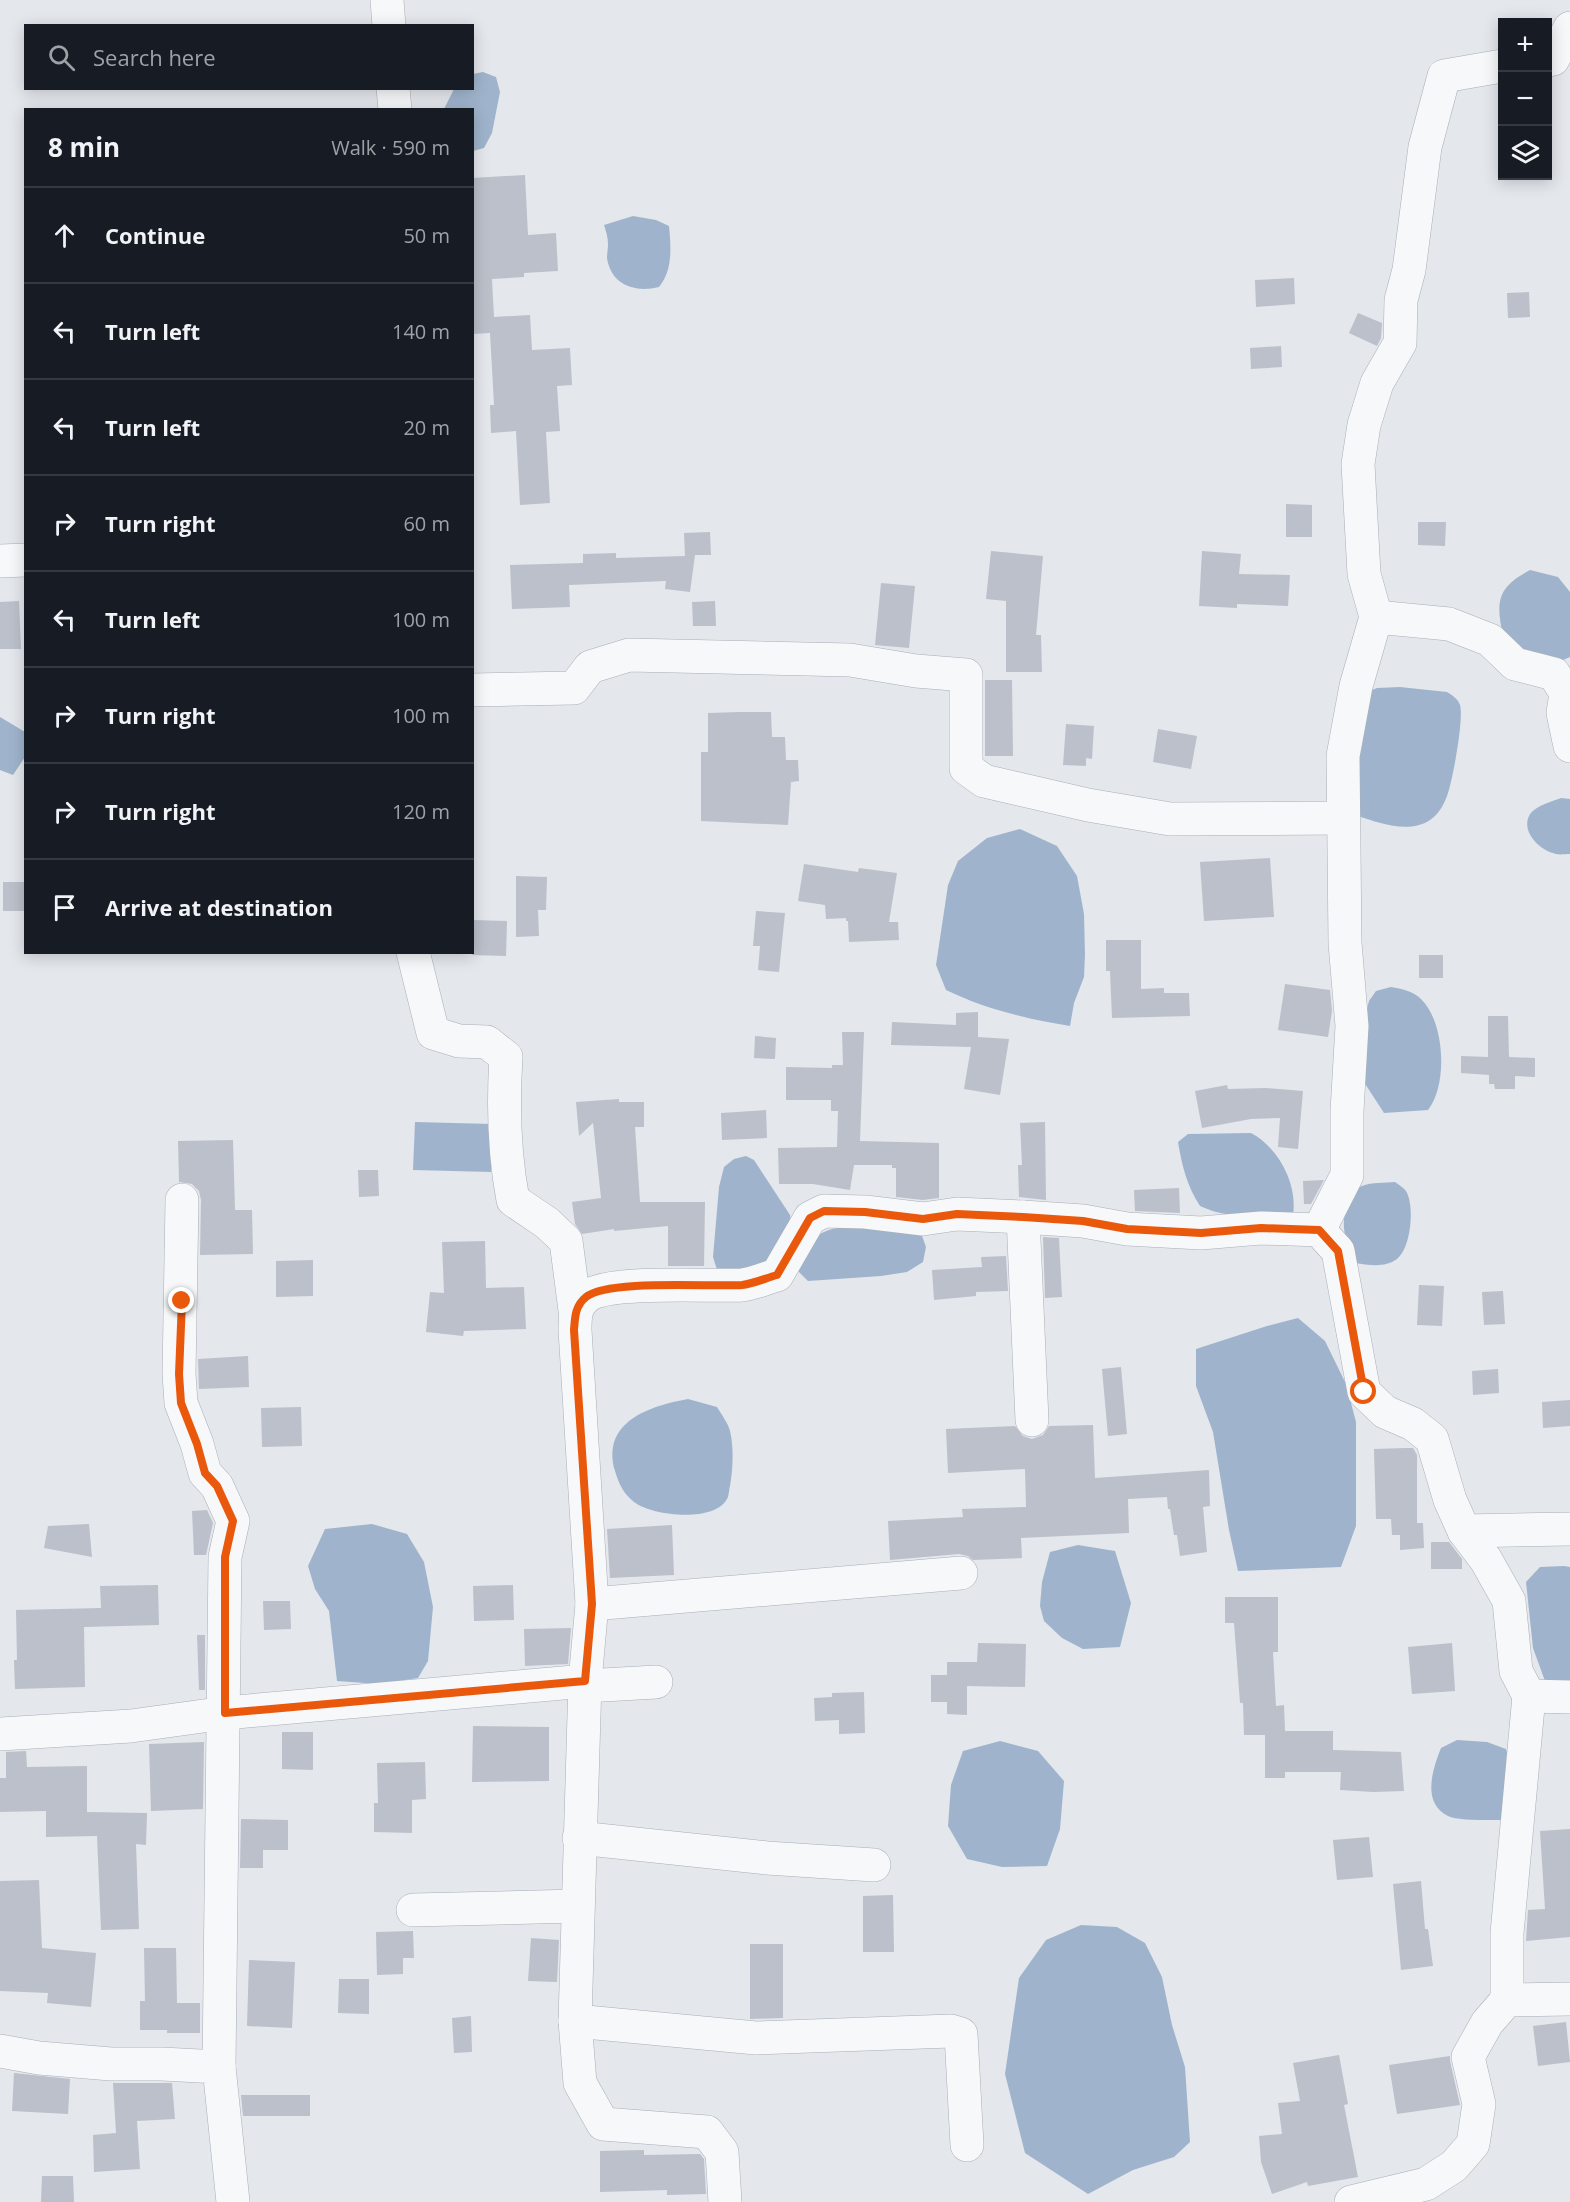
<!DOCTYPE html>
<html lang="en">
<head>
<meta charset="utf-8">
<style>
	:root { --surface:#171b24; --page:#242831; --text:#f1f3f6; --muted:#9ea1a6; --line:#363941 }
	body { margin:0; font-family:"Open Sans",sans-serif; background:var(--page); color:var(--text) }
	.controls { position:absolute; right:18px; top:18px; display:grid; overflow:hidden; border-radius:0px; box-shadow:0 3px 15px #0003 }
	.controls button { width:54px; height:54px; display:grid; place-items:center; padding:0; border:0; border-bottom:2px solid var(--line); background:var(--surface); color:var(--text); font:30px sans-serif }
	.stop { position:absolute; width:18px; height:18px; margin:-14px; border:4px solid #ea580c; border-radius:50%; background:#fff }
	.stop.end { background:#ea580c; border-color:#fff; box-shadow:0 2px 6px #0008 }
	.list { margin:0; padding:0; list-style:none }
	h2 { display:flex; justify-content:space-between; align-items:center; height:78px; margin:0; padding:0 24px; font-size:26px }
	h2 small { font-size:20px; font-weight:400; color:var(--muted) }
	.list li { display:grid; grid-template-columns:39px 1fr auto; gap:18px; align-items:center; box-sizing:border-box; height:96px; padding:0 24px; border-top:2px solid var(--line) }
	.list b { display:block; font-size:22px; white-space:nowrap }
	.list em { font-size:20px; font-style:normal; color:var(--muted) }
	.icon { flex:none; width:33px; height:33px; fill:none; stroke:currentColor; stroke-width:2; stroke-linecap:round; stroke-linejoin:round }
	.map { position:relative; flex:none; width:1570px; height:2202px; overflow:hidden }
	.search { position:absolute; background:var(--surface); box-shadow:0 3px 15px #0003; left:24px; top:24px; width:450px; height:66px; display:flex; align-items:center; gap:15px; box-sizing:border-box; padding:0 21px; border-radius:0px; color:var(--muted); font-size:22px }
	.panel { position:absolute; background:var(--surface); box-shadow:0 3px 15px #0003; left:24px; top:108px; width:450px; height:846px; border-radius:0px }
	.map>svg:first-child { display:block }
	.water { fill:#9fb4cc }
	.building { fill:#bbc0ca }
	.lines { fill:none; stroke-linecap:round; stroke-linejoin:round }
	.minor-casing { stroke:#a9aeb7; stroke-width:34 }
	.minor { stroke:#f7f8fa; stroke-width:33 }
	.route { stroke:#ea580c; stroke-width:8 }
</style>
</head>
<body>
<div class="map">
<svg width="1570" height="2202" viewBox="0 0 1570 2202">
	<rect width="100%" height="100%" fill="#e4e7ec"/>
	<g class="water">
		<polygon points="483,72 496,77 500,92 492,133 484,148 473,151 472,110 444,109 454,89 472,88 473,74"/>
		<path d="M633,216L656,220L669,226C671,247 673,270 659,287C635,293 611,285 607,258C607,254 608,249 608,244C608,238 606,231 604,225Z"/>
		<path d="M1530,570L1558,577L1570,592V657L1563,660L1539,663L1503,636C1496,602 1496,588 1530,570Z"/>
		<path d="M1400,687L1447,692C1452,695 1458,699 1460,705C1464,718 1453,778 1448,793C1445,803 1439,814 1430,820C1409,834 1379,823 1358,816L1349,783L1365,693L1377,688Z"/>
		<polygon points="0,717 25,732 25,757 13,775 0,770"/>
		<path d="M1561,798L1570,799V854C1566,854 1560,855 1556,854C1541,851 1521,833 1529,816C1534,806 1551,802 1561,798Z"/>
		<path d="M1020,829L1057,846L1077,876L1084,914L1085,955L1084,977L1074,1003L1070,1026C1027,1019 985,1009 946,990L936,965L948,885L958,861L987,838Z"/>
		<path d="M1391,987C1402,989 1413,991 1421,999C1445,1022 1448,1085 1428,1110L1384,1113L1362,1079L1364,1021L1369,1001L1376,991Z"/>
		<polygon points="415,1122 492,1124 491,1172 413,1170"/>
		<path d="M1251,1133C1278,1147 1298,1184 1293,1215C1261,1216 1230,1220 1200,1206C1187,1186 1182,1166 1178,1142L1188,1134Z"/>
		<polygon points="746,1156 754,1160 790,1215 792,1230 768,1270 719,1276 713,1257 719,1187 724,1167 734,1159"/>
		<path d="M1395,1182C1399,1185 1404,1188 1406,1191C1415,1206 1411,1248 1397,1259C1385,1268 1369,1265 1355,1263C1345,1239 1339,1225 1349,1199C1352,1193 1355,1188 1362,1186C1372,1182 1385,1183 1395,1182Z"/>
		<path d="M866,1225L921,1233L926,1247L923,1262L907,1272L881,1276L808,1281L799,1272L797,1259C821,1226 827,1229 866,1225Z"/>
		<polygon points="1298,1318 1325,1341 1346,1384 1356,1422 1356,1526 1341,1567 1238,1571 1229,1530 1213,1432 1196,1386 1196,1349 1267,1326"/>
		<path d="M688,1399L717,1407C721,1414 728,1423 730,1431C734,1448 733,1469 730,1486C729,1489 729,1496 727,1499C714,1523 652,1516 634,1502C623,1493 619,1484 615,1471C601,1422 649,1406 688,1399Z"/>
		<polygon points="372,1524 407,1534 424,1562 433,1607 428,1661 418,1678 380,1684 337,1681 329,1611 315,1589 308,1566 325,1529"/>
		<polygon points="1078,1545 1115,1551 1131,1603 1120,1647 1083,1649 1062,1638 1044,1621 1040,1606 1042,1582 1050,1552"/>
		<polygon points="1564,1566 1570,1567 1570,1684 1545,1681 1533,1648 1526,1582 1540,1567"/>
		<path d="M1457,1740L1487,1742L1506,1749L1514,1773L1504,1820C1491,1820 1458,1821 1448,1816C1421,1803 1433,1768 1441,1748Z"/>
		<polygon points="1000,1741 1038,1751 1064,1781 1060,1829 1047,1866 1002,1867 967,1859 948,1826 951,1785 963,1751"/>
		<polygon points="1081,1925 1117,1927 1145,1943 1162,1977 1172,2025 1185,2067 1190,2142 1174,2157 1133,2170 1088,2194 1025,2153 1005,2074 1019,1978 1046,1940"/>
	</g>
	<g class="building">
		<polygon points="525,175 528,235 556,233 558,271 524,273 524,277 492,279 494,317 530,315 532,350 570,348 572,385 557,386 560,431 546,432 550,503 520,505 516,431 491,433 490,405 494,405 490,333 472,334 472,178"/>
		<polygon points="1294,278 1295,304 1256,307 1255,280"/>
		<polygon points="1529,292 1530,317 1508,318 1507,293"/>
		<polygon points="1358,313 1382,323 1381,338 1377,346 1349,333"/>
		<polygon points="1281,346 1282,367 1251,369 1250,348"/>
		<polygon points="1286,504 1312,505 1312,537 1286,537"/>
		<polygon points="1418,522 1446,522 1445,546 1418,545"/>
		<polygon points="710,532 711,555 695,555 690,592 665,589 666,581 569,585 570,607 512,609 510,565 583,563 583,554 616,553 616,558 685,556 684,533"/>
		<polygon points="991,551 1043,556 1036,635 1041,635 1042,672 1006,672 1006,601 986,599"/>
		<polygon points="1202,551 1241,554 1239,574 1290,575 1288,606 1237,604 1237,608 1199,606"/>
		<polygon points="881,583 915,586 909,648 875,645"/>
		<polygon points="19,601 21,649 0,649 0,602"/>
		<polygon points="715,601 716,626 693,626 692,602"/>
		<polygon points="985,680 1012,680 1013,756 985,756"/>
		<polygon points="740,712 771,712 772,737 785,737 786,760 798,760 799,781 791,782 788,825 701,821 701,752 708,752 708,713"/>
		<polygon points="1066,724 1094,726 1092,759 1086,758 1086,766 1063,765"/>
		<polygon points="1158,729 1197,736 1191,769 1153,762"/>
		<polygon points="1270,858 1274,917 1204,921 1200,862"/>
		<polygon points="804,864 858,872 859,868 897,873 889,922 898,922 899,940 849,942 848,921 846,921 846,918 826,919 825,905 798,901"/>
		<polygon points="516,876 547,877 546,910 538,910 539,936 516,937"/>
		<rect x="3" y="882" width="23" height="29"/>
		<polygon points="756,911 785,913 779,972 758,970 760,946 753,946"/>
		<polygon points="472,920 507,921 506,956 472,955"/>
		<polygon points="1106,940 1141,940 1141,989 1164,988 1164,993 1189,993 1190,1016 1112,1018 1110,971 1106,971"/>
		<rect x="1419" y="955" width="24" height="23"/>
		<polygon points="1285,984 1330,990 1332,1011 1328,1037 1278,1030"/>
		<polygon points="978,1012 978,1037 1009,1039 1000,1095 964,1089 971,1047 891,1045 892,1022 956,1025 956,1013"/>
		<polygon points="1488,1016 1508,1016 1509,1057 1535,1058 1535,1077 1515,1076 1515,1089 1495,1089 1494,1084 1489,1084 1489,1075 1461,1073 1461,1056 1488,1057"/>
		<polygon points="842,1032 864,1032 860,1141 939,1143 939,1198 923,1200 896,1197 896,1168 892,1168 892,1165 854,1165 850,1190 813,1184 779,1184 778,1148 837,1147 838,1111 831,1111 831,1100 786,1100 786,1067 832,1068 832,1065 843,1065"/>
		<polygon points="755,1036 776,1038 775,1059 754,1058"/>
		<polygon points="1227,1085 1228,1089 1266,1088 1303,1091 1298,1149 1278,1147 1280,1118 1251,1119 1202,1128 1195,1091"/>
		<polygon points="619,1099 619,1102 644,1102 644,1127 635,1127 640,1202 705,1202 704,1266 668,1266 668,1226 614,1231 614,1229 582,1234 575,1224 572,1202 601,1198 593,1123 579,1136 576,1102"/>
		<polygon points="766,1110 767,1138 722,1140 721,1113"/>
		<polygon points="1045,1122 1046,1200 1019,1197 1018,1165 1022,1165 1020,1123"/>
		<polygon points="233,1140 235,1210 252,1210 253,1254 200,1255 201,1200 199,1191 192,1184 179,1182 178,1141"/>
		<polygon points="358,1170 378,1170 379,1196 359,1197"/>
		<polygon points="1324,1180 1311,1204 1304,1204 1303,1181"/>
		<polygon points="1179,1188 1180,1213 1135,1211 1134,1190"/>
		<polygon points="1043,1237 1059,1238 1062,1297 1045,1298"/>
		<polygon points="485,1241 486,1288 524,1287 526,1329 464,1331 463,1336 426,1332 430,1292 444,1293 442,1242"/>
		<polygon points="1006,1256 1008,1291 976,1292 976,1296 934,1300 932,1270 982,1267 981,1257"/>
		<polygon points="313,1260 313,1296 276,1297 276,1261"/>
		<polygon points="1419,1285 1444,1286 1442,1326 1417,1325"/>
		<polygon points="1503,1291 1505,1324 1484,1325 1482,1292"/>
		<polygon points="248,1356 249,1387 199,1389 198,1359"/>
		<polygon points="1121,1367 1127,1434 1108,1436 1102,1369"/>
		<polygon points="1498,1369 1499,1393 1473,1395 1472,1371"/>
		<polygon points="1570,1400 1570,1426 1543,1428 1542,1402"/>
		<polygon points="301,1407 302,1446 262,1447 261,1408"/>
		<polygon points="1093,1425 1095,1478 1209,1470 1210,1506 1203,1507 1207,1552 1180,1556 1177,1535 1174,1535 1170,1509 1168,1509 1167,1497 1128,1499 1129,1533 1021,1538 1022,1558 973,1560 968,1556 959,1554 890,1560 888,1521 963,1517 962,1509 1026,1507 1025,1469 948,1473 946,1429 1015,1426 1023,1436 1032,1439 1043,1435 1049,1426"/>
		<polygon points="1405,1448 1413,1448 1417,1455 1417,1523 1423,1523 1424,1548 1400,1550 1400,1535 1392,1535 1391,1519 1376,1519 1374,1449"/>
		<polygon points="207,1510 213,1523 206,1555 194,1555 192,1511"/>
		<polygon points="89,1524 92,1557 44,1548 48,1526"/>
		<polygon points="672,1525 674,1575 610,1578 607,1529"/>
		<polygon points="1431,1542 1449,1542 1462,1559 1462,1569 1431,1569"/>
		<polygon points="158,1585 159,1625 84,1627 85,1687 15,1689 14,1660 17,1660 16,1610 101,1608 100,1586"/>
		<polygon points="513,1585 514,1620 474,1621 473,1586"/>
		<polygon points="1225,1597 1278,1597 1278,1652 1273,1652 1276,1706 1284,1705 1285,1731 1333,1731 1333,1750 1401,1752 1404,1791 1373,1792 1340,1790 1341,1772 1285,1772 1285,1778 1265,1778 1265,1735 1244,1735 1243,1703 1240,1703 1234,1623 1225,1623"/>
		<polygon points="263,1601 290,1601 291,1629 264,1630"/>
		<polygon points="571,1628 568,1664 525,1666 524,1629"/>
		<polygon points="197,1635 205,1635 205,1690 199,1690"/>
		<polygon points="978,1643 1026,1644 1025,1687 967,1686 967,1715 947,1714 947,1702 931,1702 931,1675 947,1675 947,1662 977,1662"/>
		<polygon points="1452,1643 1455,1691 1412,1694 1408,1647"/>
		<polygon points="864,1692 865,1733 839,1734 839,1720 815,1721 814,1698 832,1697 832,1693"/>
		<polygon points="473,1726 549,1727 549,1781 472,1782"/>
		<polygon points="282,1732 313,1732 313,1770 282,1769"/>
		<polygon points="204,1742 203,1809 151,1811 149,1744"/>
		<polygon points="26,1751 27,1767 87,1766 87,1812 147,1813 146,1845 136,1844 139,1929 101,1930 97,1836 46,1837 46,1811 0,1812 0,1778 6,1778 6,1752"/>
		<polygon points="425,1762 426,1799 412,1800 412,1833 374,1832 374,1803 378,1803 377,1763"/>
		<polygon points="241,1819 288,1820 288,1850 263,1850 263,1868 240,1868"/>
		<polygon points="1570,1829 1570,1937 1526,1941 1528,1910 1545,1909 1540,1831"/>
		<polygon points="1369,1837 1373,1877 1337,1880 1333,1840"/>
		<polygon points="39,1880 42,1948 96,1953 91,2007 47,2003 48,1993 0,1991 0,1881"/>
		<polygon points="1421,1881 1425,1929 1428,1929 1433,1966 1401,1970 1393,1884"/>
		<polygon points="893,1895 894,1952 863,1952 863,1896"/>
		<polygon points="413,1931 414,1958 403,1958 403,1974 377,1975 376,1932"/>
		<polygon points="531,1938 559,1940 557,1982 528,1981"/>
		<polygon points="750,1944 783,1944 783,2018 750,2019"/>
		<polygon points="144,1948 176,1948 177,2003 200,2003 200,2033 167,2033 167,2030 140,2030 140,2001 145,2001"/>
		<polygon points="249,1960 295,1962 292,2028 247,2026"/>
		<polygon points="339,1979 369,1979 369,2014 338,2013"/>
		<polygon points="471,2016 472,2052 454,2053 452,2018"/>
		<polygon points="1566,2022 1570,2062 1538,2066 1533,2026"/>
		<polygon points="1339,2055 1348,2104 1344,2105 1358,2177 1308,2186 1307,2182 1272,2194 1261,2162 1259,2136 1282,2134 1278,2103 1300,2101 1293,2063"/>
		<polygon points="1450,2056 1450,2061 1460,2105 1397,2114 1389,2065"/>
		<polygon points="14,2073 70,2079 68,2114 12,2111"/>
		<polygon points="113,2083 172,2083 175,2119 137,2121 140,2169 94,2172 93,2135 116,2133"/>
		<polygon points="241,2095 310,2095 310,2116 243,2116"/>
		<polygon points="644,2150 644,2155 700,2154 704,2159 706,2194 667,2195 667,2190 600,2192 600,2151"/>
		<polygon points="42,2176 73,2176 74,2202 41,2202"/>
	</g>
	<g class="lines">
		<g class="minor-casing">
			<g id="minor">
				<polyline points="387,0 389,26"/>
				<polyline points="1548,60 1553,59 1570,28"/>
				<polyline points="393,88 395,110"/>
				<polyline points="0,561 26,560"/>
				<polyline points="1376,617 1449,624 1490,640 1515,664 1554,674 1566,693 1563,713 1570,746"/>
				<polyline points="472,690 574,688 590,667 629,655 850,660 916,671 966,675 966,768 984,781 1088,805 1170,819 1343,818"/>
				<path d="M413,952L433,1033L459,1041L487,1042L506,1057C503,1104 504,1153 513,1200L547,1223L566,1241L575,1310"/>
				<polyline points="182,1200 179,1374 181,1403 197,1444 205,1473 217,1486 233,1521 225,1557 219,2067"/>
				<polyline points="1023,1217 1032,1420"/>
				<polyline points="1319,1230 1347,1175 1347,1111 1352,1026 1345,943 1343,756 1356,686 1376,617 1364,574 1358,464 1364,425 1377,383 1400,343 1401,300 1409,270 1425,147 1444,76 1502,66"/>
				<polyline points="1464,1531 1570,1529"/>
				<path d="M592,1604L575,1330C575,1317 575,1306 586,1297C608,1279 710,1287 742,1285C753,1284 766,1278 777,1275L810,1218L824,1211L865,1212L923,1219L957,1214L1023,1217L1083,1221L1127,1229L1201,1233L1261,1228L1319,1230L1338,1251L1364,1392L1385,1412L1413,1424L1432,1439L1450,1500L1464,1531L1486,1560L1509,1601L1516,1671L1529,1696L1570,1697"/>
				<polyline points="585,1686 656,1682"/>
				<polyline points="0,1734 131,1726 225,1713 585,1681"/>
				<polyline points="579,1838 767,1858 874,1865"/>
				<polyline points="413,1910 577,1906"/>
				<polyline points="1507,2000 1507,1933 1529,1696"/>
				<polyline points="575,2021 756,2038 951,2031 961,2034 967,2145"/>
				<polyline points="0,2051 39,2058 111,2064 162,2064 219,2067 233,2202"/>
				<polyline points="725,2202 722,2152 707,2132 603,2124 580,2083 575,2021 585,1681 592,1604 961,1573"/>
				<polyline points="1351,2202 1426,2184 1454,2166 1473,2144 1479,2104 1468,2057 1487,2023 1507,2000 1570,1999"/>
			</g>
		</g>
		<use href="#minor" class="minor"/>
	</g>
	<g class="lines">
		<path class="route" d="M182,1301L179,1374L181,1403L197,1444L205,1473L217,1486L233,1521L225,1557V1713L585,1681L592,1604L574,1330C575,1317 575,1306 586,1297C608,1279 710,1287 742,1285C753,1284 766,1278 777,1275L810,1218L824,1211L865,1212L923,1219L957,1214L1023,1217L1083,1221L1127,1229L1201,1233L1261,1228L1319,1230L1338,1251L1364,1392"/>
	</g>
</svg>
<div class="controls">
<button>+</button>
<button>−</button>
<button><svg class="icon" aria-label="layers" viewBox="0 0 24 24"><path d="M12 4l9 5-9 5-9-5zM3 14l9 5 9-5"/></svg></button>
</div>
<div class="stop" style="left:1364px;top:1392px"></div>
<div class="stop end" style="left:182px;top:1301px"></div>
<div class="search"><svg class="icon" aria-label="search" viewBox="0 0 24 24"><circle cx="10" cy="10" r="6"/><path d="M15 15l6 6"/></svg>Search here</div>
<section class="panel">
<h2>8 min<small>Walk · 590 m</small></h2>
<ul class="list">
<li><svg class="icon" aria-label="ahead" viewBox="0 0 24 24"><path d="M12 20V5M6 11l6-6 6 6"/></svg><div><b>Continue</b></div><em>50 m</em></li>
<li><svg class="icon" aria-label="left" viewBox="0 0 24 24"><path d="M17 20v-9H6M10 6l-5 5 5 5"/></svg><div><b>Turn left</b></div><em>140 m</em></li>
<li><svg class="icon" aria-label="left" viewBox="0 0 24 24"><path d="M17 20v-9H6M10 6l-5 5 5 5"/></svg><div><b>Turn left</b></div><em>20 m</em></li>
<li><svg class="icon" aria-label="right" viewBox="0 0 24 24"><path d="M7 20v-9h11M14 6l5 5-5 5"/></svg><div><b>Turn right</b></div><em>60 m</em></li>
<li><svg class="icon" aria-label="left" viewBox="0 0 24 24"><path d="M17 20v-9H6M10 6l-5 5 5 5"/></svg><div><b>Turn left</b></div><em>100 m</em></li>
<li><svg class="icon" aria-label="right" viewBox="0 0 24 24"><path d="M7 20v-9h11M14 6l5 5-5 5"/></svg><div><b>Turn right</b></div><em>100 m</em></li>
<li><svg class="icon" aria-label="right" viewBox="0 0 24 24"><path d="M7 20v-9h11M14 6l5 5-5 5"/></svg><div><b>Turn right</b></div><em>120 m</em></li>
<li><svg class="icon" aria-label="arrive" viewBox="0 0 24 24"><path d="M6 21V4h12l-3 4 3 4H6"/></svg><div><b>Arrive at destination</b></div></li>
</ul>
</section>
</div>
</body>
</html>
